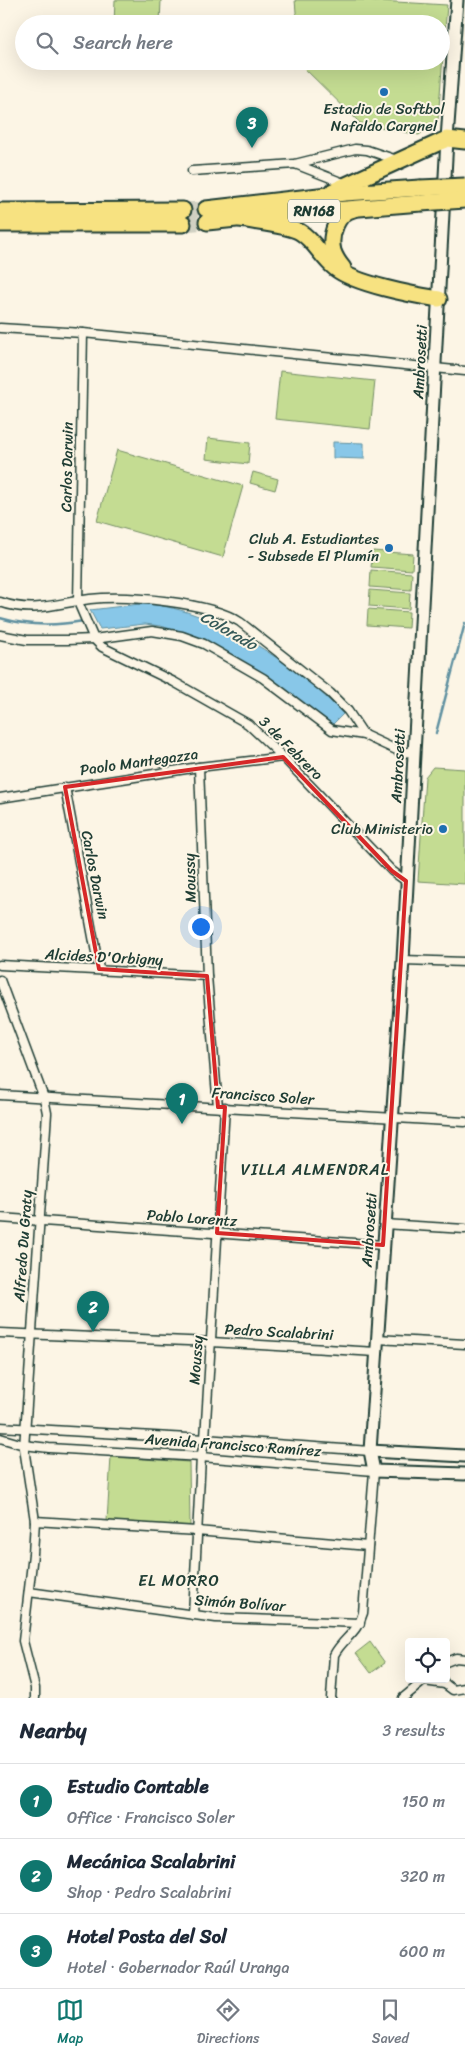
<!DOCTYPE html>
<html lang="en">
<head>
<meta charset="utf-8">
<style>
	:root { --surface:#fff; --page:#f2f2f3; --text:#1f2937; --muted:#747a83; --line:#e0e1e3; --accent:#0f766e }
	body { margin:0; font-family:Sriracha,sans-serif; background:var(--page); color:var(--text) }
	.controls { position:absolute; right:15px; bottom:15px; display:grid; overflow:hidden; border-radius:5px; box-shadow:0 5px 20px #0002 }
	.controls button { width:45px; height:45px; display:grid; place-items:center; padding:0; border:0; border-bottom:1px solid var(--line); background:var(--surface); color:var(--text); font:25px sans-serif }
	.you { position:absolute; left:200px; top:926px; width:18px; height:18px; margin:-12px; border:4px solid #fff; border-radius:50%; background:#1a73e8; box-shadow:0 0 0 8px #1a73e833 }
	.badge { display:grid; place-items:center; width:32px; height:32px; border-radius:50%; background:var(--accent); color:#fff; font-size:16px; font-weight:700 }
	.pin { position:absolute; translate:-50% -41px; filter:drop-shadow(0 1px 2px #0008) }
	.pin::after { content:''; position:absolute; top:26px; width:18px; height:15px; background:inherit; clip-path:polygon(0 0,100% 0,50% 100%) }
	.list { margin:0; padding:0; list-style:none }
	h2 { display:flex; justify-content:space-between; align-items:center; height:65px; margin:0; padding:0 20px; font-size:21px }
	h2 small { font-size:16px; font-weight:400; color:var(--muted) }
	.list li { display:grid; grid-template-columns:32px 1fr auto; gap:15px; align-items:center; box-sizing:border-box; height:75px; padding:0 20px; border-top:1px solid var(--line) }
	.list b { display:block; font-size:19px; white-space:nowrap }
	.list p { margin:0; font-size:16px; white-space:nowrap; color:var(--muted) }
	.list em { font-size:16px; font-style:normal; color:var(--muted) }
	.icon { flex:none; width:28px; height:28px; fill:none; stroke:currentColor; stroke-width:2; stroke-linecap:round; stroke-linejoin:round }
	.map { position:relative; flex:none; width:465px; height:1698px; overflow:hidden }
	.search { position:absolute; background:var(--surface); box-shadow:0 5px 20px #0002; left:15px; right:15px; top:15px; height:55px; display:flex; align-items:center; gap:12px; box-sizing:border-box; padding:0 18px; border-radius:28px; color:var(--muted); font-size:19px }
	.sheet { height:290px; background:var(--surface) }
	nav { display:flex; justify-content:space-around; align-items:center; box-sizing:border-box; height:70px; border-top:1px solid var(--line); background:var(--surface); font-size:14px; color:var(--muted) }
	nav a { display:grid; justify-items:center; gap:2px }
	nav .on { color:var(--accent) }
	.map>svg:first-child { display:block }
	.green { fill:#c4dc92; stroke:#728c63 }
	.water { fill:#88c7e8; stroke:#5e90a0 }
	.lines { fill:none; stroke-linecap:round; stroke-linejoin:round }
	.stream { stroke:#5e90a0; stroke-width:2.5 }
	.highway-tunnel { stroke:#d0d0c2; stroke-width:15; stroke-dasharray:15 8; stroke-linecap:butt }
	.street-casing { stroke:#1f3d34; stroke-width:11 }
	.secondary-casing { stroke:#1f3d34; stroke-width:15 }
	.highway-casing { stroke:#1f3d34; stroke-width:19 }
	.street { stroke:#fcf5e5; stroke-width:8 }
	.secondary { stroke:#fcf5e5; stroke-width:11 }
	.highway { stroke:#f7e281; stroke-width:15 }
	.highway-bridge-casing { stroke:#1f3d34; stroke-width:19; stroke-linecap:butt }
	.highway-bridge { stroke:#f7e281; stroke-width:15 }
	.marked { fill:none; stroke:#d62828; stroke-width:4; stroke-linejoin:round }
	.poi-dot { fill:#1f6fb2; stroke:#fcf5e5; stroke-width:2 }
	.labels { text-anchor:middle; stroke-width:4; stroke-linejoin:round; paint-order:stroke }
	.shield { fill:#fcf5e5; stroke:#617469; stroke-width:1 }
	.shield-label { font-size:14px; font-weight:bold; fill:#1f3d34 }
	.poi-label { font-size:15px; fill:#1f3d34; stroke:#fcf5e5; text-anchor:end }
	.street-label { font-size:15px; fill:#1f3d34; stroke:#fcf5e5 }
	.water-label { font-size:16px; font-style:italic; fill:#345958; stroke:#fcf5e5 }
	.neighbourhood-label { font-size:16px; letter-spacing:1px; fill:#1f3d34; stroke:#fcf5e5 }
</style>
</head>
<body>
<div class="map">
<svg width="465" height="1698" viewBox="0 0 465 1698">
	<rect width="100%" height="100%" fill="#fcf5e5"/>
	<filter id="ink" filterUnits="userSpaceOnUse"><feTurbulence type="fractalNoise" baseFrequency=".02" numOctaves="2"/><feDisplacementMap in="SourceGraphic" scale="10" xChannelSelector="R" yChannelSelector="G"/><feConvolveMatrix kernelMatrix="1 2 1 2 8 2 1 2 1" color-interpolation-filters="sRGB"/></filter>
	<g filter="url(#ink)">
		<g class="green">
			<polygon points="115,0 161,0 160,24 114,24"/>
			<polygon points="295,0 362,0 447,5 438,120 419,135 360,123 300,64 300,61 441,61 441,24 297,24"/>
			<polygon points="280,371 375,381 370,429 275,419"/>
			<polygon points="208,438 250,443 248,464 206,459"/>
			<polygon points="117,450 243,486 223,557 97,521"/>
			<polygon points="253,472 278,479 275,490 250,483"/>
			<polygon points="373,551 413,554 412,570 371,567"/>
			<polygon points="371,570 412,573 411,590 370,587"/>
			<polygon points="370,590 410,593 409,609 369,606"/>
			<polygon points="368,609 409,612 408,628 367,625"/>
			<polygon points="433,767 465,769 465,884 418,881 425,777"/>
			<polygon points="111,1457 189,1462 190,1526 107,1521"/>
			<polygon points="370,1642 385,1663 371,1673 356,1653"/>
		</g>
		<g class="water">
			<polygon points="333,442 364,443 364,459 333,458"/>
			<path d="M140,604C208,604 298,666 343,714L331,726L265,675L206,640L161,626L145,624L100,629L90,610Z"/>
		</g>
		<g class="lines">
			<g class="stream">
				<path d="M0,618C27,626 55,626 83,621"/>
				<polyline points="436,733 465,623"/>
			</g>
			<g class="highway-tunnel">
				<polyline points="183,210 206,209"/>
				<polyline points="183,224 207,222"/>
			</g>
			<g class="street-casing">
				<g id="street">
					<polyline points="295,164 346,184"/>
					<polyline points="192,171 295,164 355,149 367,150 397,160"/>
					<polyline points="0,328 83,333 465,371"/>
					<polyline points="83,333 78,602 94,639 102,647 174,682 248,724 283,757 392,871 406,881"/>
					<path d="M0,602C34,614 57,603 90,599C128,595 209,602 240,622L330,693L348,711L364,735"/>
					<polyline points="0,635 27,640 67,640 94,639 152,631 182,636 204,644 263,678 332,730 364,735 403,753 414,751"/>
					<polyline points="199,767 207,976 218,1107"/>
					<polyline points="65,787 99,969"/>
					<polyline points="0,798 199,767 283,757"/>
					<polyline points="403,960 465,962"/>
					<polyline points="0,965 207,976"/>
					<polyline points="0,980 44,1098 47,1113 24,1448 35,1521 33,1554 23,1641 35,1688 35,1698"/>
					<polyline points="0,1095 465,1122"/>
					<polyline points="0,1218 383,1245"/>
					<polyline points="384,1224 465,1229"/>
					<polyline points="0,1333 211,1342 376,1352"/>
					<polyline points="377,1339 465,1344"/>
					<polyline points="0,1427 205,1439 370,1451"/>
					<path d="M0,1438L24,1445L49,1448L201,1457L374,1471L363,1613C357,1634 343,1638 334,1655L331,1698"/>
					<polyline points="35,1521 197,1531 368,1546"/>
					<polyline points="29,1592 216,1618 360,1623"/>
					<polyline points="193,1615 201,1457 205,1439 225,1107"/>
					<polyline points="446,1662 456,1658 465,1659"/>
					<polyline points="442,1679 445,1684 453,1690 465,1688"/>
					<polyline points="424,1681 445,1684"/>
					<polyline points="403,1698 426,1679"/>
				</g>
			</g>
			<g class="secondary-casing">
				<g id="secondary">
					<polyline points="457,0 447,139 403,960 370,1451 374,1471 465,1474"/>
					<polyline points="370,1451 465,1456"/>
				</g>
			</g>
			<g class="highway-casing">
				<g id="highway">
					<polyline points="333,191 440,142 447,139 465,141"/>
					<polyline points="206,209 345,193 420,188"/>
					<polyline points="0,211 183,210"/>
					<path d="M240,219C255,222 289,225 300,232C314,240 322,258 335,268C355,284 413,295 439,299"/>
					<polyline points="207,222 285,214 421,203"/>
					<polyline points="0,224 183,224"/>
					<path d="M343,268C339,263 335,257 333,251C329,235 337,212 354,209"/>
				</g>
			</g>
			<use href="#street" class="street"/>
			<use href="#secondary" class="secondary"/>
			<use href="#highway" class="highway"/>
			<g class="highway-bridge-casing">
				<g id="highway-bridge">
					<polyline points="420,188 465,186"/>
					<polyline points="421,203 465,200"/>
				</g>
			</g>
			<use href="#highway-bridge" class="highway-bridge"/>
		</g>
	</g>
	<path class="marked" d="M283,757L392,871L406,881L383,1245L217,1233L225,1107H218L207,976L99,969L65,787Z"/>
	<g class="poi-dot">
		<circle cx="384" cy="92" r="5"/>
		<circle cx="389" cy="548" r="5"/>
		<circle cx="443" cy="829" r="5"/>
	</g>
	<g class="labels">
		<rect class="shield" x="288" y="199.5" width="52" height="23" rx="4"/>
		<g class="shield-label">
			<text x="314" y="216">RN168</text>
		</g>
		<g class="poi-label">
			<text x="384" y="114" text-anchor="middle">Estadio de Softbol<tspan x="384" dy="17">Nafaldo Cargnel</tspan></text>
			<text x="379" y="544">Club A. Estudiantes<tspan x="379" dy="17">- Subsede El Plumín</tspan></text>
			<text x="433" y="834">Club Ministerio</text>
		</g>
		<g class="street-label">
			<text transform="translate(420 362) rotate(-87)" y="5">Ambrosetti</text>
			<text transform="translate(67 467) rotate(-89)" y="5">Carlos Darwin</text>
			<text transform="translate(291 748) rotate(45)" y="5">3 de Febrero</text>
			<text transform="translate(139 762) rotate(-8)" y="5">Paolo Mantegazza</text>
			<text transform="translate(398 766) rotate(-87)" y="5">Ambrosetti</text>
			<text transform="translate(95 875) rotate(79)" y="5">Carlos Darwin</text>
			<text transform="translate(190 878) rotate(-92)" y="5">Moussy</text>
			<text transform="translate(104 957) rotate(3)" y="5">Alcides D'Orbigny</text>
			<text transform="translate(263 1096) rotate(4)" y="5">Francisco Soler</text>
			<text transform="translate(192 1218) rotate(4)" y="5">Pablo Lorentz</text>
			<text transform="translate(369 1230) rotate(-86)" y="5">Ambrosetti</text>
			<text transform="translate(23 1246) rotate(-86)" y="5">Alfredo Du Graty</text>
			<text transform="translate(279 1332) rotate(3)" y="5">Pedro Scalabrini</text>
			<text transform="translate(196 1360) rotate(-86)" y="5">Moussy</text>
			<text transform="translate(233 1445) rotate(4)" y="5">Avenida Francisco Ramírez</text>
			<text transform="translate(240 1603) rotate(4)" y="5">Simón Bolívar</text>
		</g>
		<g class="water-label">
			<text transform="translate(229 630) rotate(30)" y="6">Colorado</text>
		</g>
		<g class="neighbourhood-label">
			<text x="315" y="1175">VILLA ALMENDRAL</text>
			<text x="179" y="1586">EL MORRO</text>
		</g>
	</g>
</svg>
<div class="controls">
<button><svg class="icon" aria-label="locate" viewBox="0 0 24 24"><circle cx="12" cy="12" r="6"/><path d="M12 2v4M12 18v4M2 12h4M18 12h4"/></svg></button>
</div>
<div class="you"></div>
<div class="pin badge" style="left:182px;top:1124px">1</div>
<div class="pin badge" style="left:93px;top:1332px">2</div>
<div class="pin badge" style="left:252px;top:148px">3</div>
<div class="search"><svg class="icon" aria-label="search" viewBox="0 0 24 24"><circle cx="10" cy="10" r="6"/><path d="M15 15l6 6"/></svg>Search here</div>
</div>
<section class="sheet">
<h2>Nearby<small>3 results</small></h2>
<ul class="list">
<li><span class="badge">1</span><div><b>Estudio Contable</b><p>Office · Francisco Soler</p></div><em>150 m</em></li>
<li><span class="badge">2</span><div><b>Mecánica Scalabrini</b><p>Shop · Pedro Scalabrini</p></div><em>320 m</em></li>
<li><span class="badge">3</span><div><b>Hotel Posta del Sol</b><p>Hotel · Gobernador Raúl Uranga</p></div><em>600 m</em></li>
</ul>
</section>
<nav>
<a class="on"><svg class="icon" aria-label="map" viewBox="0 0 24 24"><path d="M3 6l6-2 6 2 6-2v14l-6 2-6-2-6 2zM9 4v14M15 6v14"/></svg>Map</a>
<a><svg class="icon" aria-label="directions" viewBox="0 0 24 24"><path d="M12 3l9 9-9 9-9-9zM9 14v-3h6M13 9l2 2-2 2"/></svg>Directions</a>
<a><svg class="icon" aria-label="saved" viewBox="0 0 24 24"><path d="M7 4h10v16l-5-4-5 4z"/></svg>Saved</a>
</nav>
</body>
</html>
